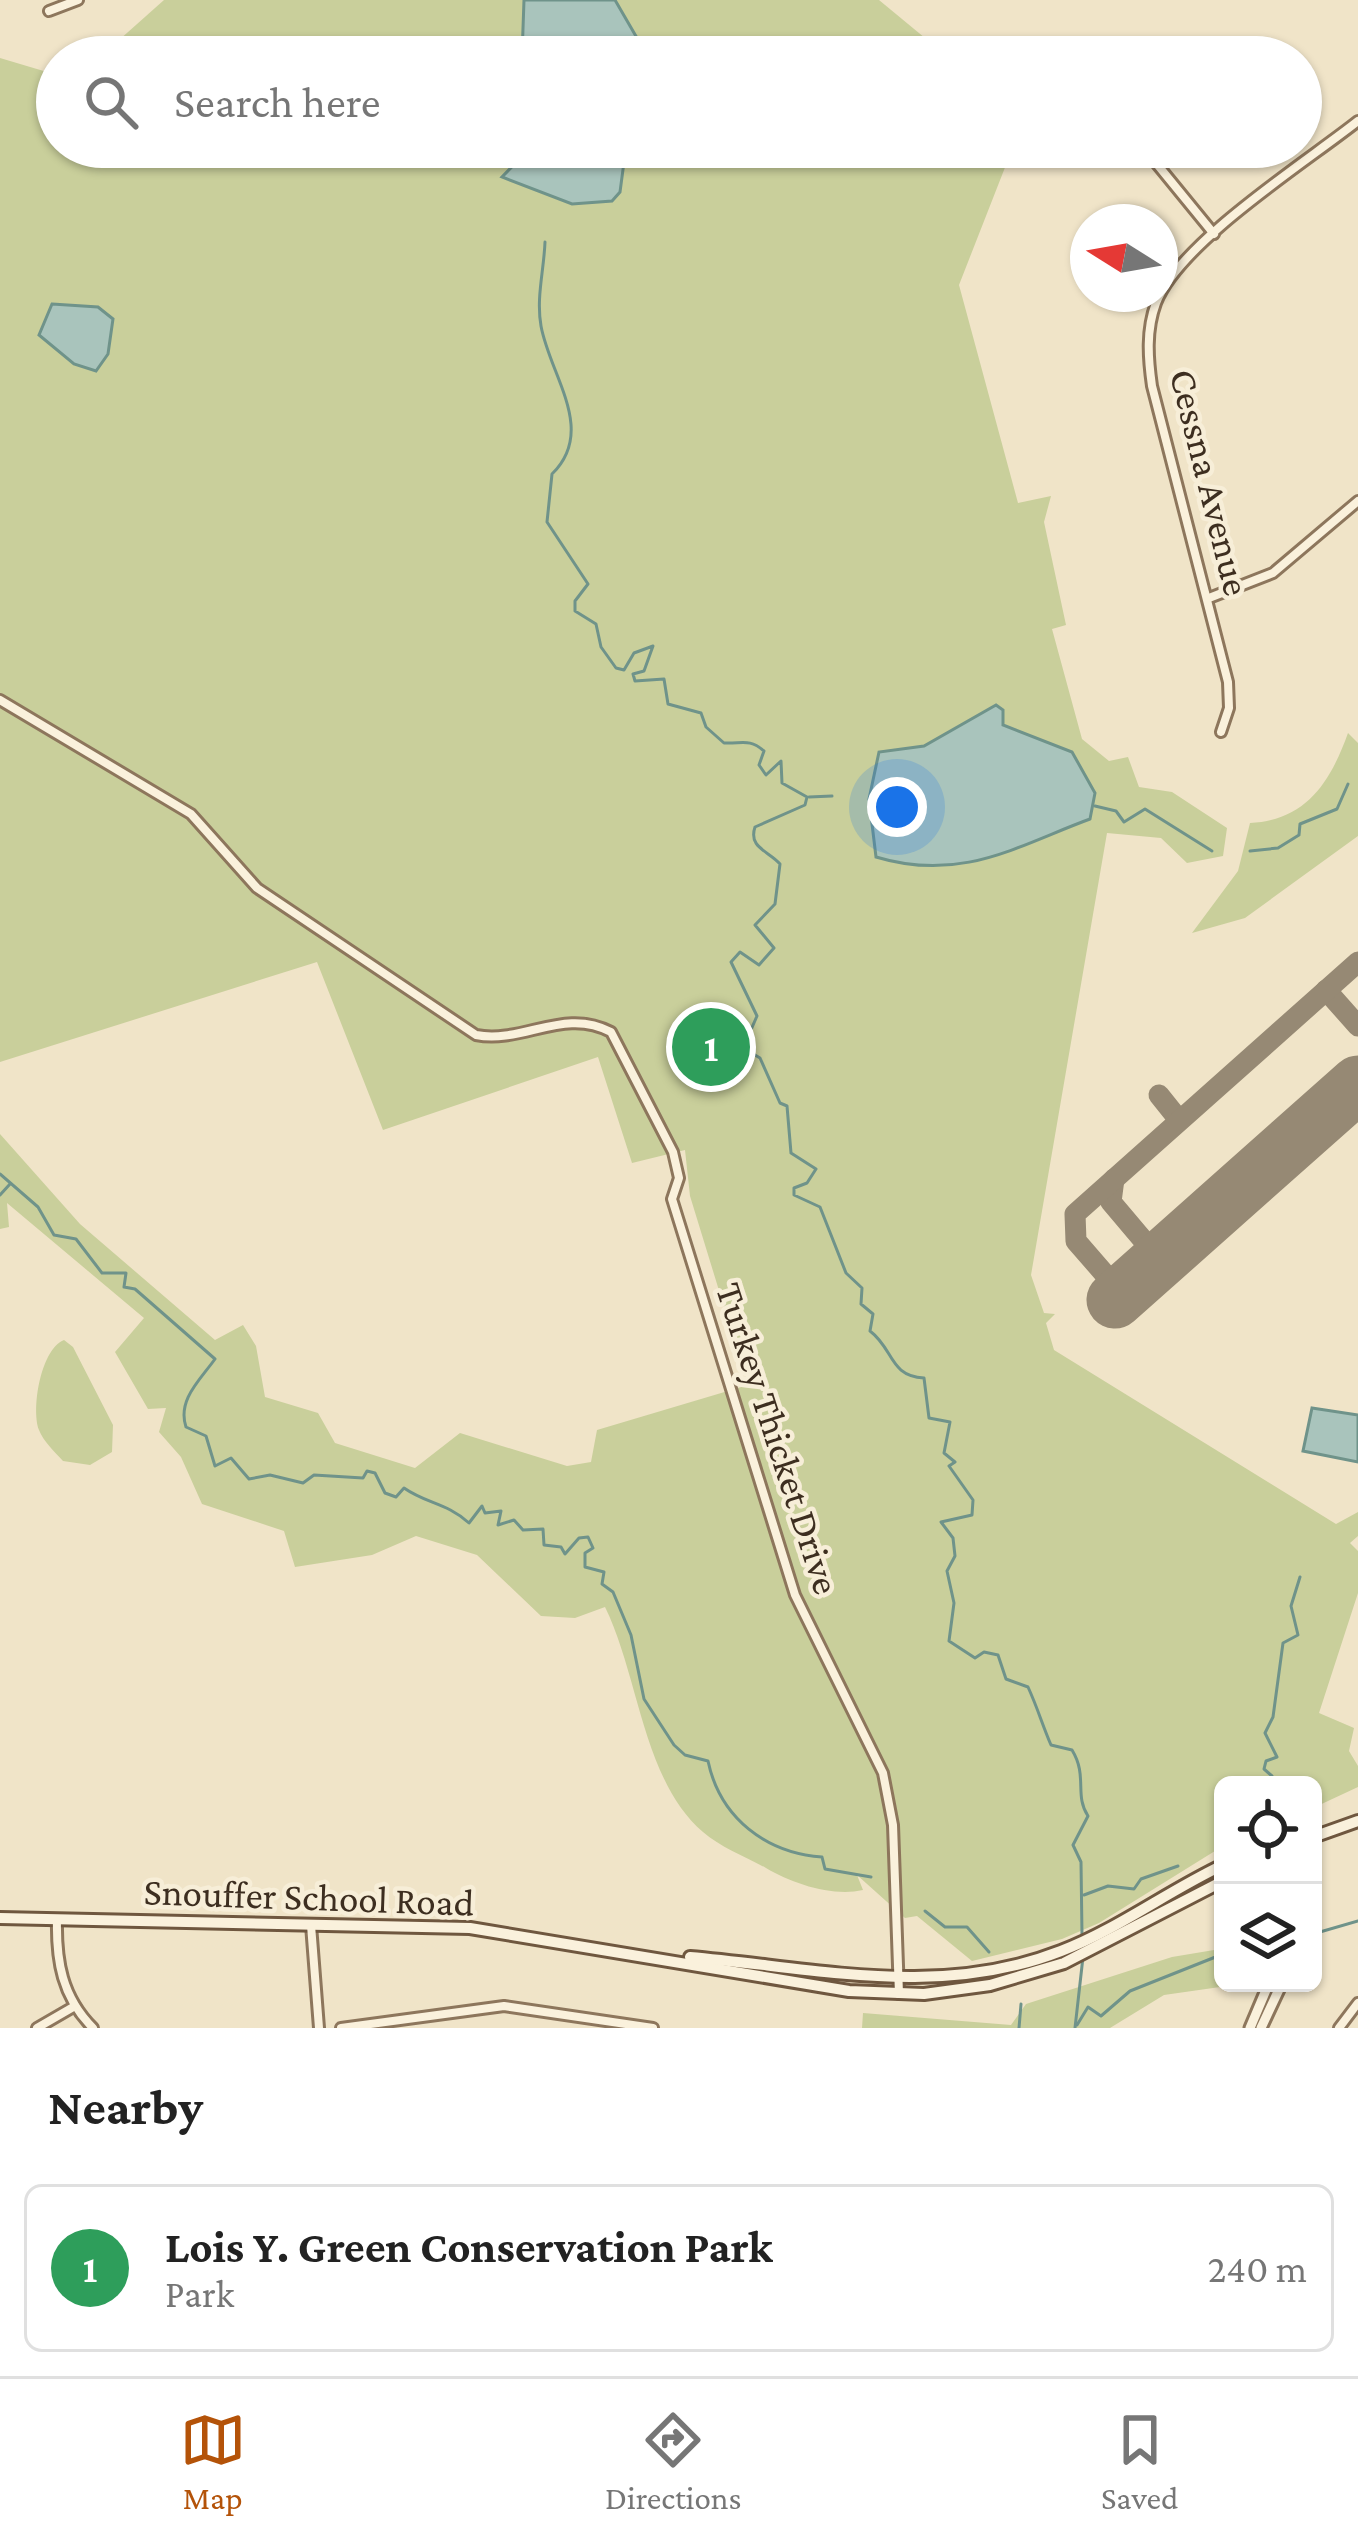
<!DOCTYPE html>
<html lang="en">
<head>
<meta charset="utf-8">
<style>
	:root { --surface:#fff; --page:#f6f6f6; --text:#222; --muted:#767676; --line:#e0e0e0; --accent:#b45309 }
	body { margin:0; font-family:"Crimson Pro",serif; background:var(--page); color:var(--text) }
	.controls { position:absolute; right:36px; bottom:36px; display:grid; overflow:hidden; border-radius:18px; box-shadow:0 3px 9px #0004 }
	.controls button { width:108px; height:108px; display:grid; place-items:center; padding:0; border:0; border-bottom:3px solid var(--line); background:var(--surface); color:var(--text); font:60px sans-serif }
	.compass { position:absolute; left:1070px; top:204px; width:108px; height:108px; border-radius:50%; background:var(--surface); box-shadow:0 3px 9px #0004; rotate:281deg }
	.you { position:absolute; left:897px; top:807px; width:42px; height:42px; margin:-30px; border:9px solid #fff; border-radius:50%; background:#1a73e8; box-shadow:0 0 0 18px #1a73e833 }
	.badge { display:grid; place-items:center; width:78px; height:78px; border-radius:50%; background:var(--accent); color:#fff; font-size:39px; font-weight:700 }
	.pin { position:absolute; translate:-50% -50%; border:6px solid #fff; box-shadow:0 3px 12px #0006 }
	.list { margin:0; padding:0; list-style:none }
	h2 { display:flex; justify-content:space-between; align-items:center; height:156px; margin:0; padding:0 48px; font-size:51px }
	h2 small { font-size:39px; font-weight:400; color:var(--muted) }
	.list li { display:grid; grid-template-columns:78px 1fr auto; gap:36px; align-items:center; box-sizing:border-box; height:168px; margin:0 24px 24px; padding:0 24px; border:3px solid var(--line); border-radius:18px }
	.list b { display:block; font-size:45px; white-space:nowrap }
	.list p { margin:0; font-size:39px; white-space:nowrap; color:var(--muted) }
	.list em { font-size:39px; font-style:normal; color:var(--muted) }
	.icon { flex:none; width:66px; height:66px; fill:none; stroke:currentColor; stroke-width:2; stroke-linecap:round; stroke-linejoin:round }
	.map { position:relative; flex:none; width:1358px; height:2028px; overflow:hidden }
	.search { position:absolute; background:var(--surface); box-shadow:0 3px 9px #0004; left:36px; right:36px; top:36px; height:132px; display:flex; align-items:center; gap:30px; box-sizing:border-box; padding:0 42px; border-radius:66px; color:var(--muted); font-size:45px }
	.sheet { height:348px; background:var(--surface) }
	nav { display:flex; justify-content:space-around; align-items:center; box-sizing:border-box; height:168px; border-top:3px solid var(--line); background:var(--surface); font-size:33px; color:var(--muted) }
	nav a { display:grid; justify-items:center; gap:6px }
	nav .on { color:var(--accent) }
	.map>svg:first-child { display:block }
	.green { fill:#c9cf9b }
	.water { fill:#a9c4bc; stroke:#6f938a; stroke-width:3 }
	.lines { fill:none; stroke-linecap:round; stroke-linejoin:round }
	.stream { stroke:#6f938a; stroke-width:3 }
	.taxiway { stroke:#968974; stroke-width:21 }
	.runway { stroke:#968974; stroke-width:57 }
	.minor-casing { stroke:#8d765c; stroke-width:14 }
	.tertiary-casing { stroke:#8d765c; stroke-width:15 }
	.secondary-casing { stroke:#6f573f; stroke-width:16 }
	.minor { stroke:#faf1dc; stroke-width:8 }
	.tertiary { stroke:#faf1dc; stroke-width:9 }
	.secondary { stroke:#faf1dc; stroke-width:10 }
	.labels { text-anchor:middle; stroke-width:9; stroke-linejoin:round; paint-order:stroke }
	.street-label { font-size:39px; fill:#3d2e20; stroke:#f7eed8 }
</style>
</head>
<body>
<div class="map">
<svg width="1358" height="2028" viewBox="0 0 1358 2028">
	<rect width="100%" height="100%" fill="#f0e4c8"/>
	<g class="green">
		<polygon points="164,0 879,0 948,57 100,57"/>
		<path d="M0,58L57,75V147H1013L959,285L1018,503L1051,496L1044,522L1066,625L1052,629L1082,739L1109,761L1128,757L1139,787L1172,792L1227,828L1223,856L1187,863L1161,838L1107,833L1031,1275L1044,1313L1055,1314L1046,1323L1054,1350L1336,1524L1358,1512V1536L1350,1543L1358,1551V1593L1319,1713L1354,1728L1349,1751L1358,1766V1787L1313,1808V1785H1223V1846L1099,1923L1062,1939L972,1961L917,1916L905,1918L857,1875L863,1890C833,1897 793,1884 766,1868C746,1857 720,1847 703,1832C643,1781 639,1676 605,1607L575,1618L541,1616L477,1555L416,1536L372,1555L295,1567L284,1531L202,1504L181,1457L159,1432L166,1408L148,1409L115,1352L144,1318L7,1203L9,1227L0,1229V1134L80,1224L215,1340L243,1325L256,1346L265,1397L318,1413L335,1443L415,1468L460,1433L567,1466L591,1462L597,1430L748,1385L690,1196L685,1150L632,1163L598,1057L383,1130L317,962L0,1062Z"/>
		<path d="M1348,733L1358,743V836L1245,918L1192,933L1238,871L1250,823C1306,820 1330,783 1348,733Z"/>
		<path d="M64,1340L73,1347L113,1425L112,1452L90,1465L63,1461C55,1452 43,1441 39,1430C31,1408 41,1349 64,1340Z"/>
		<polygon points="1220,1949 1223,1983 1248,1983 1164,1995 1110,2028 862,2028 863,2013 1011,2025 1026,2004 1172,1957"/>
	</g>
	<g class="water">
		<polygon points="524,0 615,0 637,38 638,57 522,57"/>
		<polygon points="531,147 626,147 620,192 612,201 572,204 502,177"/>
		<polygon points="52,304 98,307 113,319 108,354 96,371 74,364 39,335"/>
		<path d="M996,705L1003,710V725L1072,752L1095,793L1090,819C1019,845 962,883 876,857L869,799L879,752L924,746Z"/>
		<polygon points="1312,1408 1358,1415 1358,1462 1303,1451"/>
	</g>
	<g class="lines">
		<g class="stream">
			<path d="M545,242C544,270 536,298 541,326C550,376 597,430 552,474L547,522L588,584L575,601V611L596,624L601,647L616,668L624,670L634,653L653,646L644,671L633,674L635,681L664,679L668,704L701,713L706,727L724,743C742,744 749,738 764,751L759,765L766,775L781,761L782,783L807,797L805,805L755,827C748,848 769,851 780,864L775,904L755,925L774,948L759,965L740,952L731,962L757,1016L747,1039L750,1052L760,1058L780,1103L787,1106L791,1153L816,1169L807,1183L794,1188V1195L820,1207L846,1273L862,1288L861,1304L873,1314L870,1331C894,1349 889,1376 924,1378L929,1418L950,1422L944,1453L955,1462L949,1466L973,1500L972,1515L941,1522L953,1538L955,1556L947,1571L954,1603L949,1641L975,1658L984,1652L998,1655L1006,1679L1028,1687C1038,1709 1042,1724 1051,1745L1072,1750C1088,1776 1074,1795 1088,1816L1073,1845L1081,1862L1082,1935"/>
			<polyline points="809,797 832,796"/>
			<polyline points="1095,806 1116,811 1124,822 1145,809 1212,851"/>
			<polyline points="1250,851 1278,848 1299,835 1300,824 1337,809 1348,784"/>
			<path d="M0,1174L38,1207L54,1235L76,1239L102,1273H126L124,1287L135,1289L215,1359C200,1380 177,1400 186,1427L206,1436L215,1466L231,1458L249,1479L270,1475L303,1483L314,1475L363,1478L367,1471L375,1473L385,1493L396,1497L404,1488C427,1504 447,1503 469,1523L482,1506L485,1513L501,1511L498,1525L514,1520L523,1530L543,1529L544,1545L561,1547L565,1554L579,1538L588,1537L593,1548L585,1553V1567L604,1572L602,1584L613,1592L631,1635L644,1699L674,1745L685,1755L708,1761C720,1818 766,1853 822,1857L825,1869L871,1877"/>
			<polyline points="0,1195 10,1184"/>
			<polyline points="1269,1785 1272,1776 1264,1769 1266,1761 1277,1757 1265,1733 1273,1717 1283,1643 1298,1635 1291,1606 1300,1577"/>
			<polyline points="1084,1895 1108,1886 1134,1889 1141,1879 1178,1866"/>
			<polyline points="925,1911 945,1927 967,1927 989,1952"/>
			<polyline points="1313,1934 1358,1921"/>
			<polyline points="1077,2025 1088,2007 1101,2016 1130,1991 1223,1954"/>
			<polyline points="1019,2028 1021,2004"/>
			<polyline points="1075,2028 1083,1957"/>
		</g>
		<g class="taxiway">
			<polyline points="1326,990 1358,1026"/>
			<polyline points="1159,1095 1179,1120"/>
			<polyline points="1114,1179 1111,1202 1160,1260"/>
			<polyline points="1122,1294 1076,1241 1075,1214 1358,962"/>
		</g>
		<polyline class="runway" points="1115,1300 1358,1084"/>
		<g class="minor-casing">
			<g id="minor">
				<polyline points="49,11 78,0"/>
				<polyline points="1143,147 1214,234"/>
				<polyline points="1209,598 1273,573 1358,501"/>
				<path d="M0,700L191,814L257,888L476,1035C523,1044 564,1007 611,1032L673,1152L679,1178L672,1199L795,1595L883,1773L893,1825L899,1994"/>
				<path d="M1221,732L1229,708L1228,682L1152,386C1148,358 1146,330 1156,303C1180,242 1305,163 1358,121"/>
				<path d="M57,1919C56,1961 62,1997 93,2028"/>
				<polyline points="311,1925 319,2028"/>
				<polyline points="37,2028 75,2006"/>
				<polyline points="341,2028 504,2006 653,2028"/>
				<polyline points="1339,2028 1358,2003"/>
			</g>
		</g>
		<g class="tertiary-casing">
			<g id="tertiary">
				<polyline points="1250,2028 1269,1983"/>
				<polyline points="1261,2028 1282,1983"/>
			</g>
		</g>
		<g class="secondary-casing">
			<g id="secondary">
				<polyline points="1313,1837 1358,1821"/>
				<polyline points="0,1918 470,1928 849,1991 924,1994 990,1985 1064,1963 1223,1881"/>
				<path d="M690,1957C816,1968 938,1999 1061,1951C1118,1929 1168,1891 1223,1865"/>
			</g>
		</g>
		<use href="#minor" class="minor"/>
		<use href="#tertiary" class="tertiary"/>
		<use href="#secondary" class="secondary"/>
	</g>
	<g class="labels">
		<g class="street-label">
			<text transform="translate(1211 482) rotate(76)" y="14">Cessna Avenue</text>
			<text transform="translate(779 1438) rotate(72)" y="14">Turkey Thicket Drive</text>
			<text transform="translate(309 1896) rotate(2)" y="14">Snouffer School Road</text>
		</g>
	</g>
</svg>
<div class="controls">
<button><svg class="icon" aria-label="locate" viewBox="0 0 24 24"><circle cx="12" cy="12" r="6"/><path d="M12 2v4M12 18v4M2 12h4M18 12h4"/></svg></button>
<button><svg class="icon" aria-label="layers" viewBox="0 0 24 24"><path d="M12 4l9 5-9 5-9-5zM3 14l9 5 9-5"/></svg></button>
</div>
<svg class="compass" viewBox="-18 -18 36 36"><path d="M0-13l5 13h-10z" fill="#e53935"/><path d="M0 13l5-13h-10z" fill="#767676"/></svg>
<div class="you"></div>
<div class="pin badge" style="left:711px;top:1047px;background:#2e9e5b">1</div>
<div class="search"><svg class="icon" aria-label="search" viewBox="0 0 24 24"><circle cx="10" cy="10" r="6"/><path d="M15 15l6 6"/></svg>Search here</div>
</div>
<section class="sheet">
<h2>Nearby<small></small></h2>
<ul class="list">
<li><span class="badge" style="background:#2e9e5b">1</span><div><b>Lois Y. Green Conservation Park</b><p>Park</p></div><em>240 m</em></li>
</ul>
</section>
<nav>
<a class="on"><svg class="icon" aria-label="map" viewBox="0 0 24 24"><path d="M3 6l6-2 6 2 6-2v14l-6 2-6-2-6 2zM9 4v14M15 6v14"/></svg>Map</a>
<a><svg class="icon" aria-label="directions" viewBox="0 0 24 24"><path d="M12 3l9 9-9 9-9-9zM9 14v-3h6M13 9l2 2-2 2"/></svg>Directions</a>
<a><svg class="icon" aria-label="saved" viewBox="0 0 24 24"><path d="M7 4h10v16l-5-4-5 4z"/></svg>Saved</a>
</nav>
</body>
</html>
